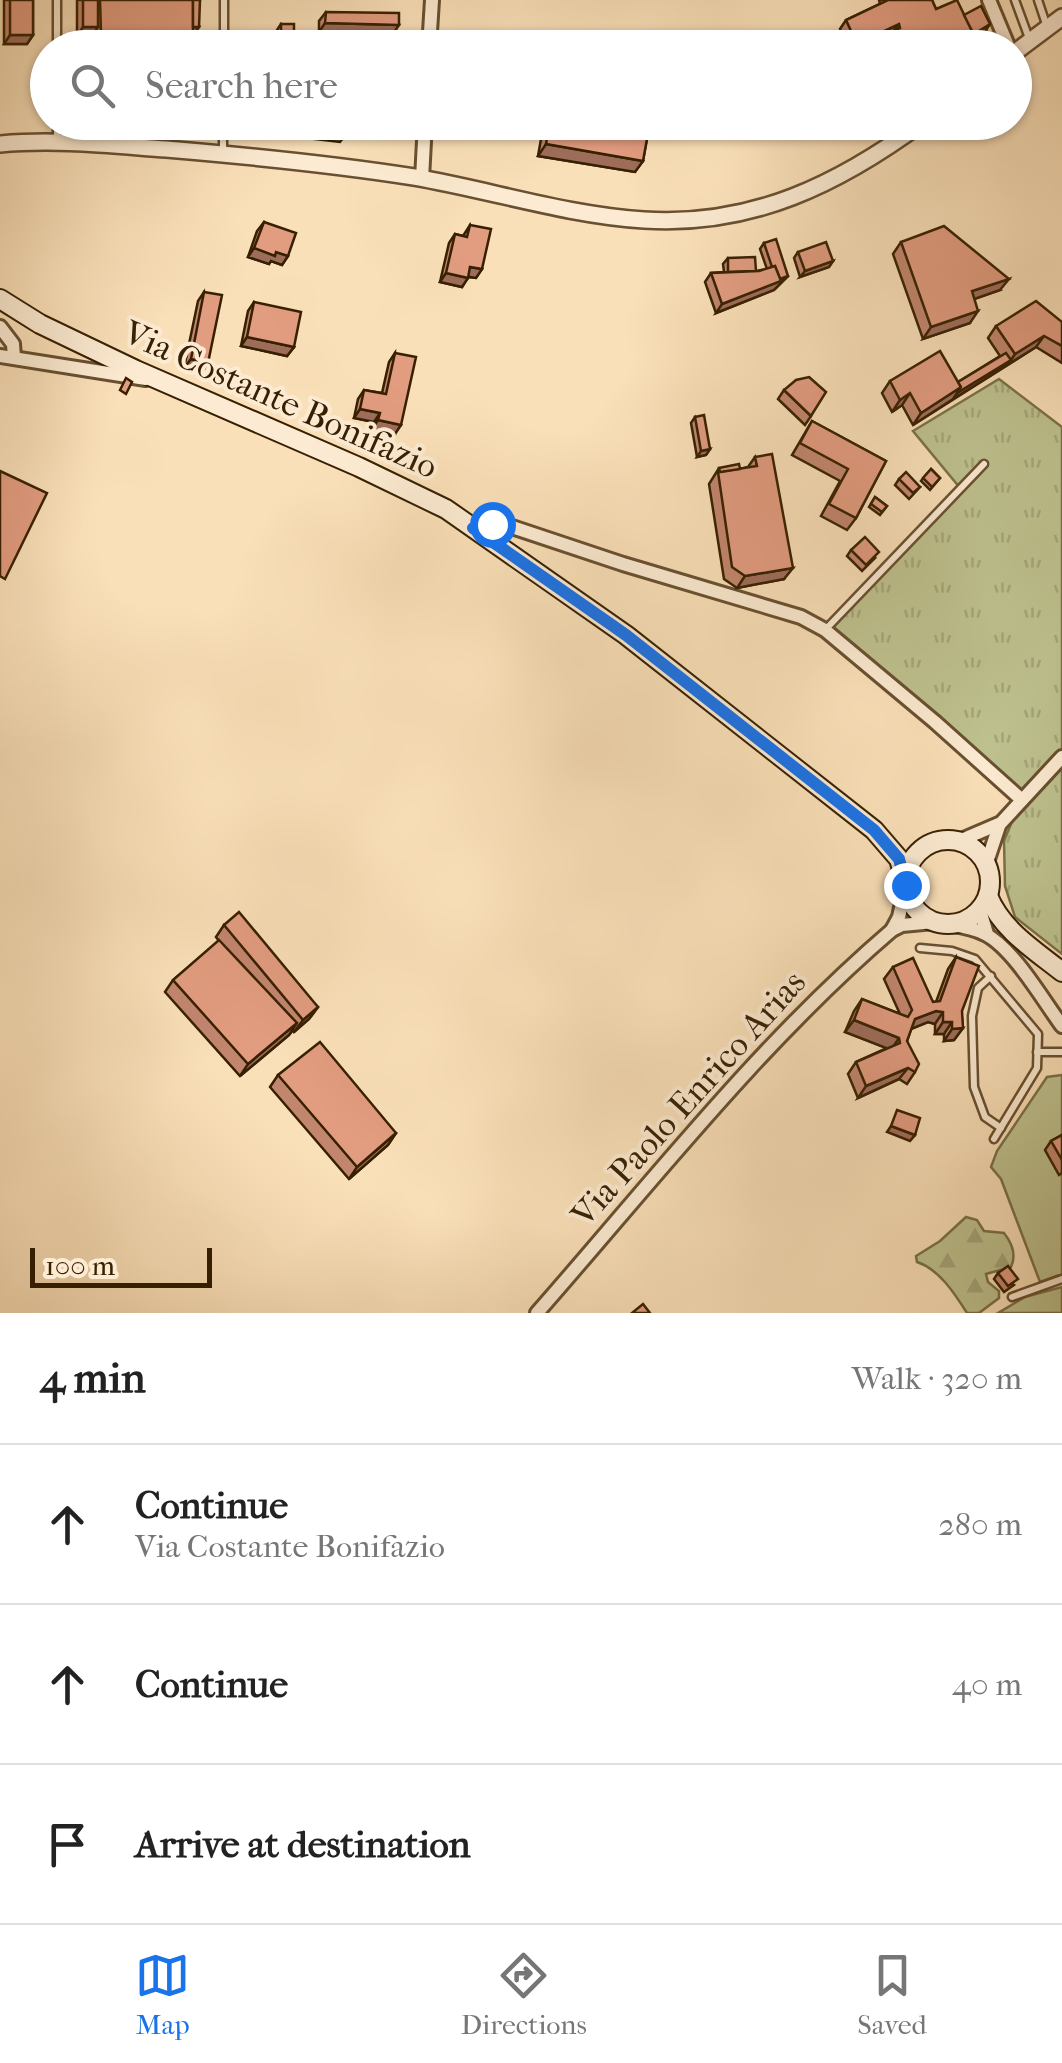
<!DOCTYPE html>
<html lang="en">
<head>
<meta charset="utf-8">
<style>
	:root { --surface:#fff; --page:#f2f2f2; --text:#222; --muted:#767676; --line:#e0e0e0; --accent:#1a73e8 }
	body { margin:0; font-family:"IM FELL French Canon",serif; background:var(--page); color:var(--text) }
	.scale { position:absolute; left:30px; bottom:25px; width:182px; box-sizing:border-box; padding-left:10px; border:5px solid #372002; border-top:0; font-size:28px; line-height:35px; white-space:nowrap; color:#372002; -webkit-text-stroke:8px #fcebd2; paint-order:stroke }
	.stop { position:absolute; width:30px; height:30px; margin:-22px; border:8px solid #1a73e8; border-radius:50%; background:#fff }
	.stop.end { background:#1a73e8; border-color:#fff; box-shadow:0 2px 10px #0008 }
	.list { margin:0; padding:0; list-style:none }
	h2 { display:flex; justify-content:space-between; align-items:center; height:130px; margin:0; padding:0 40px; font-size:42px }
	h2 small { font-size:32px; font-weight:400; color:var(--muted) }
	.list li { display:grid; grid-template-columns:65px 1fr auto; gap:30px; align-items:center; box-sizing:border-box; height:160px; padding:0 40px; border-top:2px solid var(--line) }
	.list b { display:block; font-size:38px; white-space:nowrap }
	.list p { margin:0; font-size:32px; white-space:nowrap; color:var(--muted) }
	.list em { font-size:32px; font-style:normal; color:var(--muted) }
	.icon { flex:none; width:55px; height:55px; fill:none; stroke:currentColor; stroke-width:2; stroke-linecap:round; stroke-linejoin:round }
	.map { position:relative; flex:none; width:1062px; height:1313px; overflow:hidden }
	.search { position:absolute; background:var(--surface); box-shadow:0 2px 8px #0004; left:30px; right:30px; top:30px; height:110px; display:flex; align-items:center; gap:25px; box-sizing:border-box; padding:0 35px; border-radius:55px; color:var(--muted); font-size:38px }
	.sheet { height:610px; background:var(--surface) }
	nav { display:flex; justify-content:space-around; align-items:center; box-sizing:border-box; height:140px; border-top:2px solid var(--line); background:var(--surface); font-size:28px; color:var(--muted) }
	nav a { display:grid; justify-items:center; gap:5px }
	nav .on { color:var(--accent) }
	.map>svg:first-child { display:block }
	.grass { fill:url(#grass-tufts); stroke:#7a7148; stroke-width:2.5 }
	.forest { fill:url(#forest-firs); stroke:#7a7148; stroke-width:2.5 }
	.garden { fill:#bec28f; stroke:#7a7148; stroke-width:2.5 }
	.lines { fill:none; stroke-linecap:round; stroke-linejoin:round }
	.service-casing { stroke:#685030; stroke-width:11 }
	.minor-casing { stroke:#685030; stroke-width:18 }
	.tertiary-casing { stroke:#685030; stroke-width:20 }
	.secondary-casing { stroke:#372002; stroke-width:22 }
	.service { stroke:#fcebd2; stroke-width:6 }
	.minor { stroke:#fcebd2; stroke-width:12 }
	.tertiary { stroke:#fcebd2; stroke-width:15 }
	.secondary { stroke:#fcebd2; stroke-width:18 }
	.wall { fill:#c2866e; stroke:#372002; stroke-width:2.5 }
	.shaded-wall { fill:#9e6d5a; stroke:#372002; stroke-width:2.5 }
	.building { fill:#e29c80; stroke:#372002; stroke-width:2.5 }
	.route { stroke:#1a73e8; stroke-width:12 }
	.labels { text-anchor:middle; stroke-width:8; stroke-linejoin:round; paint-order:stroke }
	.street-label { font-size:35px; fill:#372002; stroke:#fcebd2 }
</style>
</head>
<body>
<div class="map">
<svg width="1062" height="1313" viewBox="0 0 1062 1313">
	<defs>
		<pattern id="grass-tufts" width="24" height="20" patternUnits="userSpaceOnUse" patternTransform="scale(2.5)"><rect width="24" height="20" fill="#bec28f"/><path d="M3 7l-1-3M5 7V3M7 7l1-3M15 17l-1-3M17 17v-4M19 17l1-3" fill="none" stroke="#a4a67a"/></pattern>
		<pattern id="forest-firs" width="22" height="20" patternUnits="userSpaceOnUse" patternTransform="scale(2.5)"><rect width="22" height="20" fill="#bec28f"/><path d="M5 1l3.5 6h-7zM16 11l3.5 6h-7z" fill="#a4a67a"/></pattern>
	</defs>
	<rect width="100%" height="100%" fill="#fae0b9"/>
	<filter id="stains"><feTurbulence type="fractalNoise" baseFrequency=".002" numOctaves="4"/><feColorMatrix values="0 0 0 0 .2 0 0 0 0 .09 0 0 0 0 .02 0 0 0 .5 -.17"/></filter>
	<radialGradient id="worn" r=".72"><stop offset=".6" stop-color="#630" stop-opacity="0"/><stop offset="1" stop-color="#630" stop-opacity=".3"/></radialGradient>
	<polygon class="grass" points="999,379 1062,427 1062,954 1015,917 1005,886 1004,841 1021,800 825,630 960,488 913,431"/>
	<path class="forest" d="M966,1217L977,1220L984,1231L1004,1233C1012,1243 1017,1254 1011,1267L986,1274L988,1282L999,1291V1298L979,1313H967C955,1294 939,1269 917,1262L916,1256L940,1241Z"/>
	<g class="garden">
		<polygon points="1062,1075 1062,1274 1040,1282 1001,1179 991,1167 997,1151 1047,1077"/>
		<polygon points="1062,1287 1062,1313 998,1313 1025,1297"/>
	</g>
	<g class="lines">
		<g class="service-casing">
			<g id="service">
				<polyline points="1015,0 1030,41"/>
				<polyline points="1038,0 1047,27"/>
				<polyline points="57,48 57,0"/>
				<polyline points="224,48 224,0"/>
				<polyline points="57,122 57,140"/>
				<polyline points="223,153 223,122"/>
				<polyline points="826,629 984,464"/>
				<polyline points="920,948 952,951 975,959 1038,1034 1037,1068 994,1139"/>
				<polyline points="991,976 978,988 972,1016 974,1087 985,1117 1001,1128"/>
				<polyline points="1037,1052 1062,1052"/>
				<polyline points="1012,1297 1062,1279"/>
			</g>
		</g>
		<g class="minor-casing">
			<g id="minor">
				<polyline points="989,0 1009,48"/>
				<polyline points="429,48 432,0"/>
				<polyline points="422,179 425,122"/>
				<polyline points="0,327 13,344 14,358"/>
				<polyline points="0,356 146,379"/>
				<polyline points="473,528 506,525 623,564 801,617 825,630 935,722 1022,800"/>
				<polyline points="959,841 1001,823 1062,757"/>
				<polyline points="986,865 999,826"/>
				<polyline points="980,910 987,934"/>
				<path d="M946,924C959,926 972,927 985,934C1013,948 1043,1000 1062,1026"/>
				<polyline points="892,930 899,917 906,885"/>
				<path d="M537,1313C652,1182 760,1043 892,930L902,925L934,922"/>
			</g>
		</g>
		<g class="tertiary-casing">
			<g id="tertiary">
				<polyline points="1014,53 1062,17"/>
				<path d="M0,144C56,139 110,145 166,149C249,156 331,164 414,177C490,190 566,215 644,220C752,227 839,184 923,122"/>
			</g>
		</g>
		<g class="secondary-casing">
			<g id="secondary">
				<polyline points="0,299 40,324 136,370 359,467 446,509 626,635 874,830 899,859 905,880"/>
				<circle cx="948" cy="882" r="42"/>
				<path d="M988,896C1002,930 1033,949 1062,972"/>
			</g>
		</g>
		<use href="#service" class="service"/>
		<use href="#minor" class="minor"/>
		<use href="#tertiary" class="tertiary"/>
		<use href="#secondary" class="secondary"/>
	</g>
	<g class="wall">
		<polygon points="4,0 33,0 33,35 27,44 4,44"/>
		<polygon points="77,0 200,0 195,33 193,33 184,45 92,45 92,36 77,36"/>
		<polygon points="879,0 932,0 936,9 964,15 986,30 954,48 848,48 840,29 846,20 880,4"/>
		<polygon points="326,12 393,34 319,32 319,21"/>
		<polygon points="281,24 294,44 291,48 277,48 277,30"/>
		<polygon points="544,122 650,122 643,161 635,172 538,156"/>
		<polygon points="264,222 288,256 282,265 271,261 269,264 248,257 257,231"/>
		<polygon points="470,225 482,269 476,278 468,277 462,287 440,282 449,243 455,234 463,236"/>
		<polygon points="901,242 1000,290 974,299 970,323 923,339 893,254"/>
		<polygon points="764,243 788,276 774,290 716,313 705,282 711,273 724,272 723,264 728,258 756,271 767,269 760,249"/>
		<polygon points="798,252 833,261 829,267 800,277 794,258"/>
		<polygon points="204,292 208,363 202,372 184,368 198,301"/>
		<polygon points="254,302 294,347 287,356 241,346 248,311"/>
		<polygon points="1062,322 1062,363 1036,347 913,425 902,405 892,412 882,393 890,381 958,382 1000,356 988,338 996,326"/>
		<polygon points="395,353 395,434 372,429 374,422 354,418 358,399 364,390 382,393 389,362"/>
		<polygon points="784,390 811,416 805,425 778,399"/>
		<polygon points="695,417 710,449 706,455 697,457 691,423"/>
		<polygon points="812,421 886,461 856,518 847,530 821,516 840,481 792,455"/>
		<polygon points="755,457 784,579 737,588 724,579 709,484 719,468 740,469 748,467"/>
		<polygon points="931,469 940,478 930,490 921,481"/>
		<polygon points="899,479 920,487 909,499 895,485"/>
		<polygon points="875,497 887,506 880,515 869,507"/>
		<polygon points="851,550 875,558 862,571 847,556"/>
		<polygon points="224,925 318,1007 309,1019 294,1032 293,1030 289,1035 240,1076 165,992 173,980 219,941 216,937"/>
		<polygon points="956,957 963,1028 954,1040 944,1041 944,1034 935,1034 935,1024 928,1022 911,1029 907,1041 915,1072 907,1084 899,1079 858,1098 848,1074 856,1062 887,1048 845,1032 854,1011 862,999 900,1014 884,979 893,967 933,1002 936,1002 948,969"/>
		<polygon points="278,1075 396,1133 388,1145 349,1179 270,1087"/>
		<polygon points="1062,1135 1062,1173 1059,1175 1045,1150 1051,1141"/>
		<polygon points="998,1273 1014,1285 1004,1292 994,1279"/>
	</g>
	<g class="shaded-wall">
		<polygon points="325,23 399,25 393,34 319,32"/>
		<polygon points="899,24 892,33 871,41 862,48 855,48 857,44"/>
		<polygon points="990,24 986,30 967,42 971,36"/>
		<polygon points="83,27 98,27 92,36 77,36"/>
		<polygon points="199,27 195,33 193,33 184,45 92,45 101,33"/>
		<polygon points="973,33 967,42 954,48 942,48"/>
		<polygon points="10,35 33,35 27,44 4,44"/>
		<polygon points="281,44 294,44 291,48 278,48"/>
		<polygon points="308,135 342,139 340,142 306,138"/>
		<polygon points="546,144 643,161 635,172 538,156"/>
		<polygon points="254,248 276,252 288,256 282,265 271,261 269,264 248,257"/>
		<polygon points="833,261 829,267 800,277 805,271"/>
		<polygon points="470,267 482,269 476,278 464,276"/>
		<polygon points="446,273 468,278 462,287 440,282"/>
		<polygon points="788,276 774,290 716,313 722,304"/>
		<polygon points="1009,279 1000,290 963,303 972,291"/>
		<polygon points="978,311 970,323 923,339 931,327"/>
		<polygon points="1044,336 1036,347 953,399 957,393 1011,360 1015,354"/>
		<polygon points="247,337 294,347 287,356 241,346"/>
		<polygon points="191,359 208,363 202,372 184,368"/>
		<polygon points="961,387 953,399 913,425 921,413"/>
		<polygon points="910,393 902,405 892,412 900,400"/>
		<polygon points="360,409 380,413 374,422 354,418"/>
		<polygon points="378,420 401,425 395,434 372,429"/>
		<polygon points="710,449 706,455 697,457 701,451"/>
		<polygon points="793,568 784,579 737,588 745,576"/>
		<polygon points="318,1007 309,1019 294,1032 303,1020"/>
		<polygon points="936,1011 943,1012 935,1024 928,1022 906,1031 915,1019"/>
		<polygon points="854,1020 899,1038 891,1050 845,1032"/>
		<polygon points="943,1022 952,1022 944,1034 935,1034"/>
		<polygon points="297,1023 289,1035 240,1076 248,1064"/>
		<polygon points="963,1028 954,1040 944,1041 952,1029"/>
		<polygon points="908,1068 899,1079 858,1098 866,1086"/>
		<polygon points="891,1126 915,1135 910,1141 887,1132"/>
		<polygon points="396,1133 388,1145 349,1179 357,1167"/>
	</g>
	<g class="building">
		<rect x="10" y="0" width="23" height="35"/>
		<rect x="83" y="0" width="15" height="27"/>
		<polygon points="100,0 193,0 193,33 101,33"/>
		<polygon points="193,0 200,0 199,27 193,27"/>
		<polygon points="888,0 932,0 936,9 957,0 973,33 942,48 874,48 871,41 900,28 899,24 857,44 846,20"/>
		<polygon points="981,6 990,24 971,36 973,33 964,15"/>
		<polygon points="326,12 399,13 399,25 325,23"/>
		<rect x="281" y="24" width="13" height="20"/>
		<polygon points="309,122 344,122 342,139 308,135"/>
		<polygon points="550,122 650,122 643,161 546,144"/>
		<polygon points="264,222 296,233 288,256 276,252 275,256 254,248"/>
		<polygon points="470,225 491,229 482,269 470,267 468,278 446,273 455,234 467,237"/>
		<polygon points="944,226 1009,279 972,291 978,311 931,327 901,242"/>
		<polygon points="776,239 788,276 780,279 775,266 772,267 764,243"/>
		<polygon points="826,242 833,261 805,271 798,252"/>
		<polygon points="755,257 756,271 728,272 728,258"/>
		<polygon points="775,266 781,281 722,304 711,273 759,271"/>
		<polygon points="204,292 222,295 208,363 191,359"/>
		<polygon points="1036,301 1062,322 1062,346 1044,336 1015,354 996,326"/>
		<polygon points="254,302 301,312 294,347 247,337"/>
		<polygon points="940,351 961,387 921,413 910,393 900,400 890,381"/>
		<polygon points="395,353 416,357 401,425 378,420 380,413 360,409 364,390 386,394"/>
		<polygon points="1006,353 1011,360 957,393 961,387 958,382"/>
		<polygon points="809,377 826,392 811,416 784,390 796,380"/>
		<polygon points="126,378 132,382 126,394 120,390"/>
		<polygon points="704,415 710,449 701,451 695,417"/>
		<polygon points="812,421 886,461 856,518 829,504 848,469 800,443"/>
		<polygon points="772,454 793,568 745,576 732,567 718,472 757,466 755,457"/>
		<polygon points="739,464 740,469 720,472 719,468"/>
		<polygon points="931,469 940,478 932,487 923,478"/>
		<polygon points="0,471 47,493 5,579 0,576"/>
		<polygon points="906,472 920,487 913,493 899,479"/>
		<polygon points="875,497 887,506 882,512 871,504"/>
		<polygon points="865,537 879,552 866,565 851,550"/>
		<polygon points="239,912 318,1007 303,1020 224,925"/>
		<polygon points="219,940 297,1023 248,1064 173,980"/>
		<polygon points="956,957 979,966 962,1011 963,1028 952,1029 952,1022 943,1022 943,1012 936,1011 915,1019 907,1041 919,1064 915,1072 908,1068 866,1086 856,1062 900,1043 899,1038 854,1020 862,999 908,1017 912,1010 893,967 913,958 933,1002 940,1001"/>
		<polygon points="320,1042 396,1133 357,1167 278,1075"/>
		<polygon points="897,1110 920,1118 915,1135 891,1126"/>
		<polygon points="1062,1135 1062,1160 1051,1141"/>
		<polygon points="1008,1266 1018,1279 1008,1286 998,1273"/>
		<polygon points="643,1304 650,1313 632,1313"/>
	</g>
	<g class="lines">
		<polyline class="route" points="492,524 473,528 626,635 874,830 899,859 906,885"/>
	</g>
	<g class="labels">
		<g class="street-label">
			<text transform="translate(281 399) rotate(24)" y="12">Via Costante Bonifazio</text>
			<text transform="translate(688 1098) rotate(-48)" y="12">Via Paolo Enrico Arias</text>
		</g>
	</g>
	<rect width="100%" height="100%" filter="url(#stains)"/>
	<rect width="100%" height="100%" fill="url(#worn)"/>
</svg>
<div class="scale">100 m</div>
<div class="stop" style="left:492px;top:524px"></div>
<div class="stop end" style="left:906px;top:885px"></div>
<div class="search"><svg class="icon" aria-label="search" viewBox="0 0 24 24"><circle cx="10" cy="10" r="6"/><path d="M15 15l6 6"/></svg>Search here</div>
</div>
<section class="sheet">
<h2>4 min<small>Walk · 320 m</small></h2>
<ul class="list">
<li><svg class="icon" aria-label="ahead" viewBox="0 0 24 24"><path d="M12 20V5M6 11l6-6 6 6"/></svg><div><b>Continue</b><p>Via Costante Bonifazio</p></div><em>280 m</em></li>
<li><svg class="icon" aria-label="ahead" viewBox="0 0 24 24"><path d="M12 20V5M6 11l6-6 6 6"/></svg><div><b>Continue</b></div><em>40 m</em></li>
<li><svg class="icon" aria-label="arrive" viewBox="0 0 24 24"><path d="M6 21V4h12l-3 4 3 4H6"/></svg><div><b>Arrive at destination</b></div></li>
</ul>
</section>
<nav>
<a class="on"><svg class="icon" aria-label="map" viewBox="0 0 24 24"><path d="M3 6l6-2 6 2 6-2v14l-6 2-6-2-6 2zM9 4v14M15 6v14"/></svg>Map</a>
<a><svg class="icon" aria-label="directions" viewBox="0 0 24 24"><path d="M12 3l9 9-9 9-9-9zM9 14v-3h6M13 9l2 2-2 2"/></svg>Directions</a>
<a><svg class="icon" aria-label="saved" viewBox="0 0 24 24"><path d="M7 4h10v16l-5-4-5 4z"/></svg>Saved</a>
</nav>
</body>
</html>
